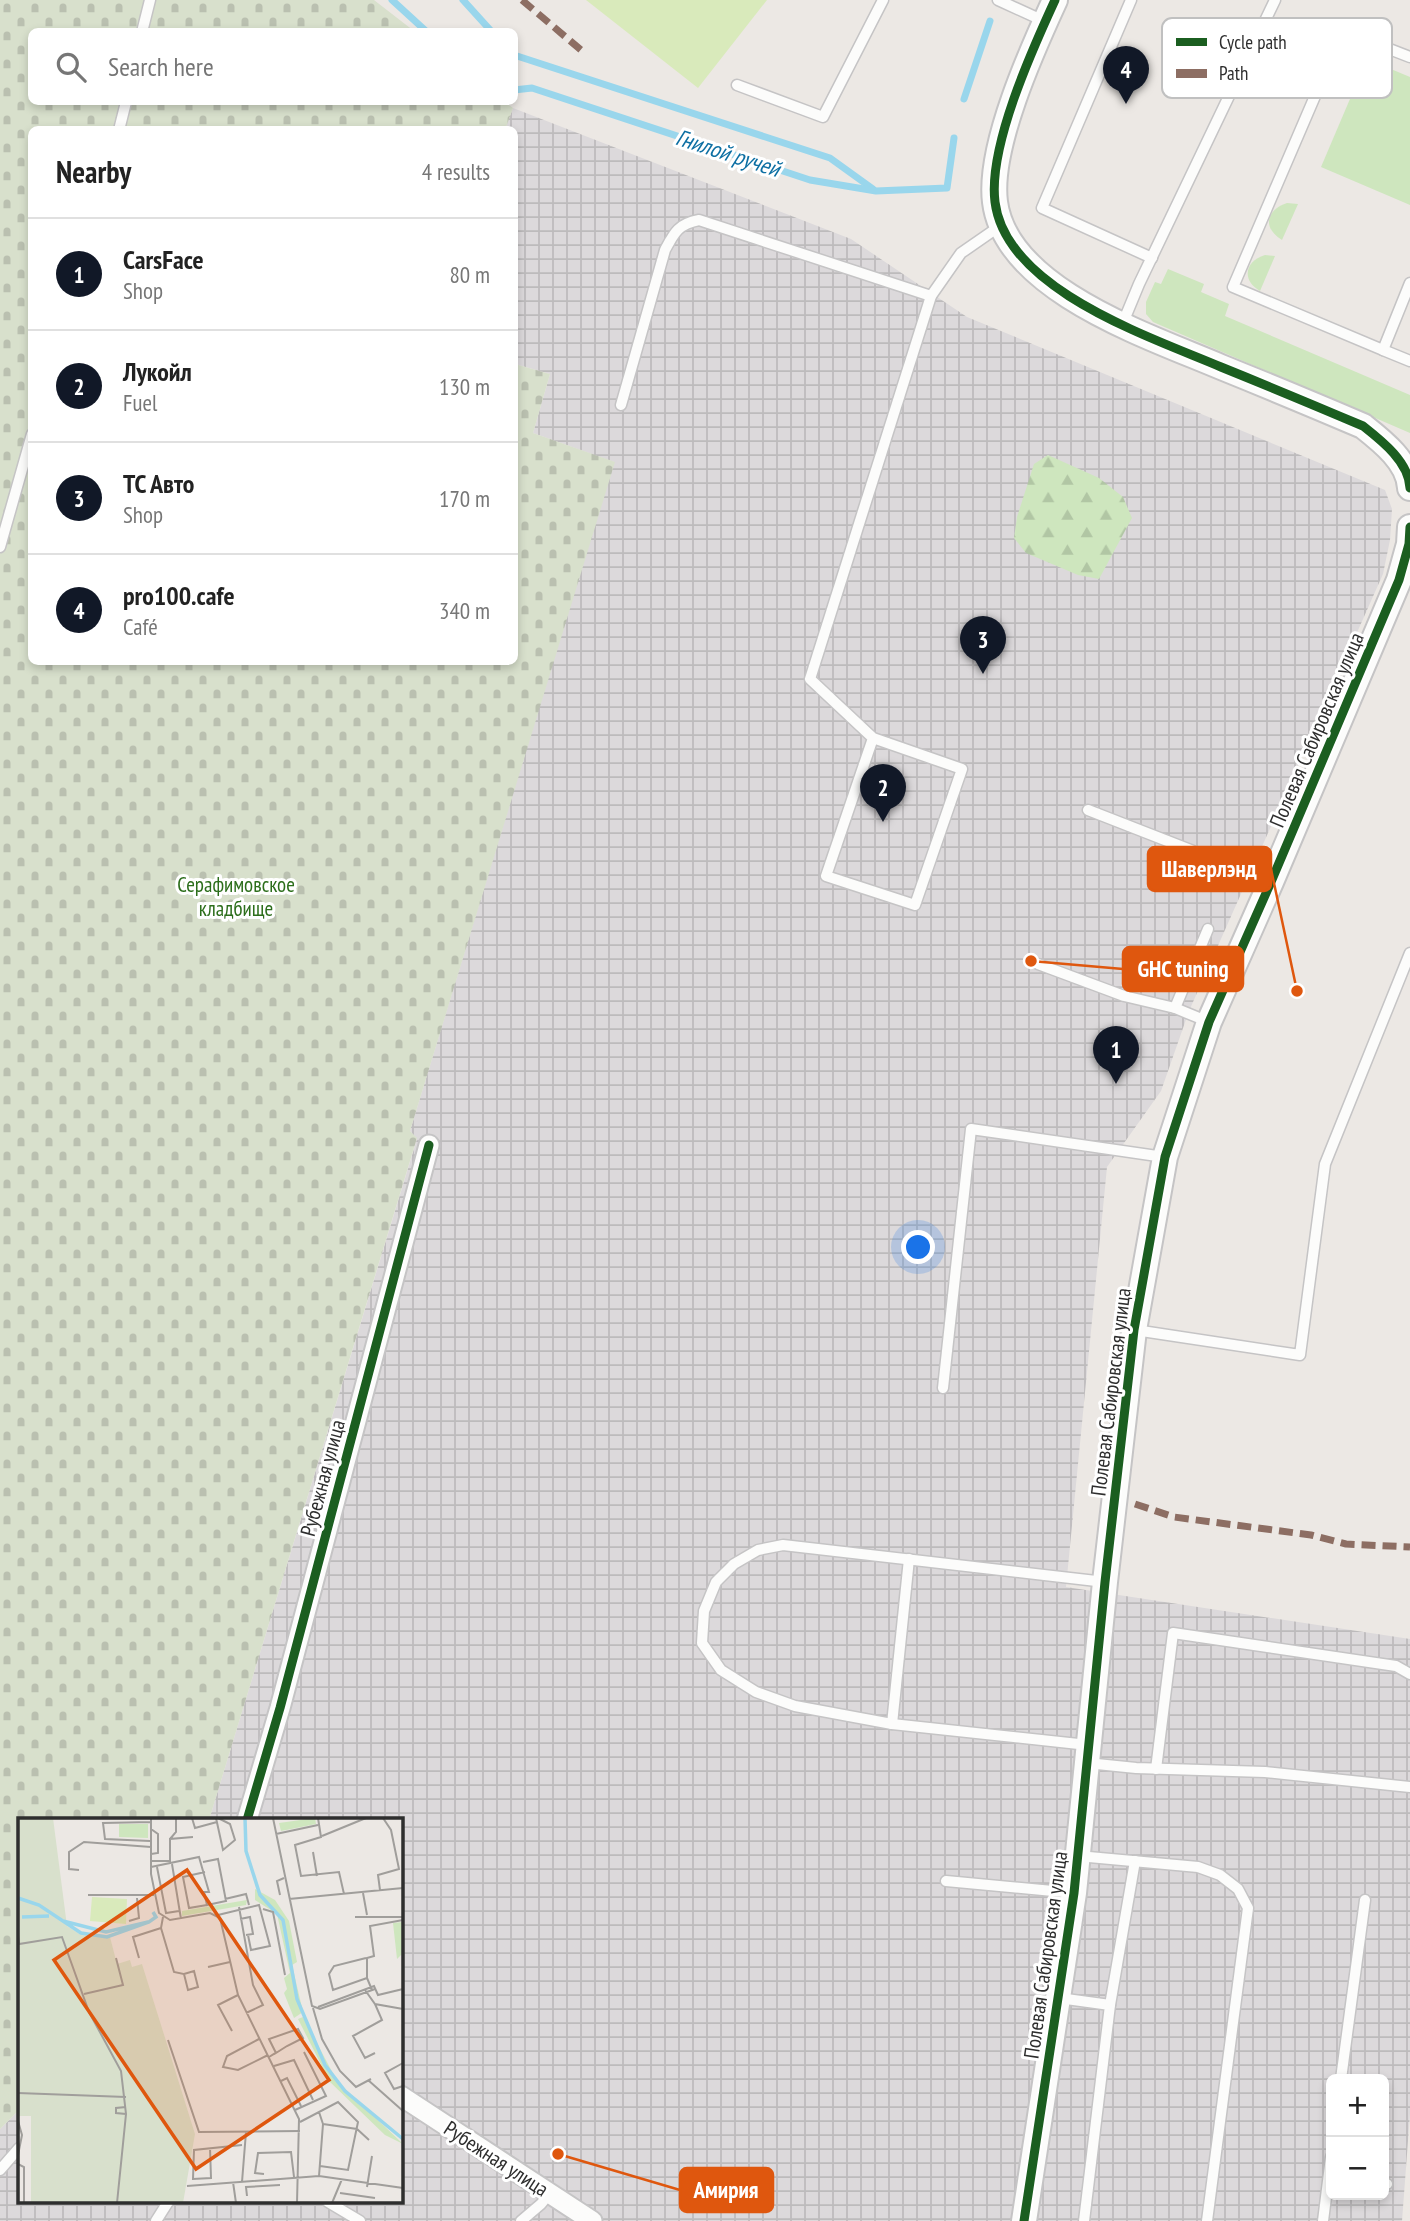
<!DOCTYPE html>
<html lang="en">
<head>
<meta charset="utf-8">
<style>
	:root { --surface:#fff; --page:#f6f6f6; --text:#222; --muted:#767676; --line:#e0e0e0; --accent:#111827 }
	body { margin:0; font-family:"PT Sans Narrow",sans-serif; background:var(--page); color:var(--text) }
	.controls { position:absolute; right:21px; bottom:21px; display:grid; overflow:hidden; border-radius:10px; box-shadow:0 4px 10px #0003 }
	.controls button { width:63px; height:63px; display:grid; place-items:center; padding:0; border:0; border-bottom:2px solid var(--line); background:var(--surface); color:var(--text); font:35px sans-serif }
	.you { position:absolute; left:919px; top:1248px; width:24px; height:24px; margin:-18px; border:5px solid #fff; border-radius:50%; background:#1a73e8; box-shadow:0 0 0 10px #1a73e833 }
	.badge { display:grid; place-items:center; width:46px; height:46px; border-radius:50%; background:var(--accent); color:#fff; font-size:23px; font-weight:700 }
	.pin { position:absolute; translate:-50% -58px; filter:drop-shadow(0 2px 4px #0008) }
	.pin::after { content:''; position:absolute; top:37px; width:24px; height:21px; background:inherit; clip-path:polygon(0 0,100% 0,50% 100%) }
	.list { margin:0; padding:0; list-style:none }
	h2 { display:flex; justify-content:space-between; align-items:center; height:91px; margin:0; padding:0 28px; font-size:30px }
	h2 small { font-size:23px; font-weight:400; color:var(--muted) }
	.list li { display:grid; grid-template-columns:46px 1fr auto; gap:21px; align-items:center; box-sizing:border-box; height:112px; padding:0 28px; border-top:2px solid var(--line) }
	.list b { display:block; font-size:26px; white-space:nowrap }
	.list p { margin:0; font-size:23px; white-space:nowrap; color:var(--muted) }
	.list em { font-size:23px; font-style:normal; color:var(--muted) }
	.icon { flex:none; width:38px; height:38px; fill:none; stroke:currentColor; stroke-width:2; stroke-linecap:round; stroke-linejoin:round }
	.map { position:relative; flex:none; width:1410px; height:2221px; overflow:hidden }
	.search { position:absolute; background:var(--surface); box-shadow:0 4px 10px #0003; left:28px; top:28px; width:490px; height:77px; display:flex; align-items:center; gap:18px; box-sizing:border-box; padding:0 24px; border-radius:10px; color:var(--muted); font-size:26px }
	.panel { position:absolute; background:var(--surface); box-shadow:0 4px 10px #0003; left:28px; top:126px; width:490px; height:539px; border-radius:10px }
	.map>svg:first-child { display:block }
	.industrial { fill:url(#industrial-grid); fill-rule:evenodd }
	.green { fill:#cee6be }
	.forest { fill:url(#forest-firs) }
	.cemetery { fill:url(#cemetery-stones) }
	.pitch { fill:#d9eabb }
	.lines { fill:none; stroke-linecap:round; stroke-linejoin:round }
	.stream { stroke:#99d6ec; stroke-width:7 }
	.service-casing { stroke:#c5c4c5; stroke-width:13 }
	.minor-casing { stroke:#c5c4c5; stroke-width:23 }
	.tertiary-casing { stroke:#c5c4c5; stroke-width:28 }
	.service { stroke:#fcfcfb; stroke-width:10 }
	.minor { stroke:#fcfcfb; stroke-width:19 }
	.tertiary { stroke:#fcfcfb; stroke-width:24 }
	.quiet { stroke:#8d6e63; stroke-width:7; stroke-dasharray:14 7; stroke-linecap:butt }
	.cycleway-casing { stroke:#fff; stroke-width:13 }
	.cycleway { stroke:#1b5e20; stroke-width:9 }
	.labels { text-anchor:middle; stroke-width:6; stroke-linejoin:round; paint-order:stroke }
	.street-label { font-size:21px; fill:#2e2e2e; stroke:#fff }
	.park-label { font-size:21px; fill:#2c6e1b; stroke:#fff }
	.water-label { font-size:23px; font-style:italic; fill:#0d6fa3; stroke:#fff }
	.inset-river { fill:none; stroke:#99d6ec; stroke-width:3.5 }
	.inset-road { fill:none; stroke:#a09e9b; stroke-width:2 }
	.view { fill:#df570e; fill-opacity:0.15; stroke:#df570e; stroke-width:3.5 }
	.inset-edge { fill:none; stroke:#2e2e2e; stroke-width:3.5 }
	.key { fill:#fff; stroke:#c0c0c0; stroke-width:2 }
	.key-label { font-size:19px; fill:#2e2e2e }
	.leader { fill:none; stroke:#df570e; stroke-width:2.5 }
	.callout-dot { fill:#df570e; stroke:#fff; stroke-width:2.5 }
	.callout { fill:#df570e; stroke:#df570e; stroke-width:2.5 }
	.callout-label { font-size:23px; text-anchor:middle; font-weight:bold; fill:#fff }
</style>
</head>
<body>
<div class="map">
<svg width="1410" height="2221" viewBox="0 0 1410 2221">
	<defs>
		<pattern id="industrial-grid" width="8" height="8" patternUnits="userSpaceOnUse" patternTransform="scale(1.75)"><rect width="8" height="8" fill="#dcd9db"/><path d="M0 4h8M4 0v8" fill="none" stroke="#bdbbbc"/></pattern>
		<pattern id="forest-firs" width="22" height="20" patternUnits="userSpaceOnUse" patternTransform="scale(1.75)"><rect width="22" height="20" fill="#cee6be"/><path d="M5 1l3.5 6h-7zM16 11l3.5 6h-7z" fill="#b1c6a4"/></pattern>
		<pattern id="cemetery-stones" width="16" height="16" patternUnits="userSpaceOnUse" patternTransform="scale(1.75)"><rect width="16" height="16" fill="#d8e0cc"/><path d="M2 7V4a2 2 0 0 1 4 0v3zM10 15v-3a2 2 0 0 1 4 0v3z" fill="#bac0b0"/></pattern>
	</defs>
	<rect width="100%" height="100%" fill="#ece8e4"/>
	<path class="industrial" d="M513,108L851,239L967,317L1385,490L1392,509L1390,540L1383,574L1189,1011L1161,1091L1107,1167L1066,1587L1410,1639V2114L1402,2221H0V2129L19,2110V2202H401V1820H209L417,1139L410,1131L614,462L533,433L550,374L515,364L514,130L505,129ZM1331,2079H1384V2195H1331Z"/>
	<g class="green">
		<polygon points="1367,59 1410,77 1410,205 1321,167"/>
		<path d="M1287,203L1298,204L1282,240C1262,228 1266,210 1287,203Z"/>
		<path d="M1265,255L1275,256L1260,291C1241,280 1245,261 1265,255Z"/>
		<polygon points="1168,269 1204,284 1201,292 1229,304 1225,316 1410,395 1410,433 1153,322 1146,314 1146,302 1155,282 1161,284"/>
	</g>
	<polygon class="forest" points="1048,455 1099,478 1123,497 1132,518 1099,579 1078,575 1026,553 1014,538 1017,517 1034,464"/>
	<polygon class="cemetery" points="0,0 374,0 414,31 32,32 32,102 505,102 513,108 505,130 32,130 32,662 514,662 515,364 550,374 533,433 615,462 410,1131 417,1138 209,1820 19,1820 19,2110 0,2129"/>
	<polygon class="pitch" points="586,0 767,0 698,88"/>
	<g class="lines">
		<g class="stream">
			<polyline points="392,0 427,32"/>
			<polyline points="463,0 492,32"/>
			<polyline points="514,55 830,158 873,189"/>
			<polyline points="514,90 532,88 810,180 876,191 947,188 954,138"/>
			<polyline points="964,99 990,21"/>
		</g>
		<g class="service-casing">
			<g id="service">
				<polyline points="998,0 1044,21"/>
				<polyline points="1131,0 1042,208 1152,258"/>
				<polyline points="142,32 150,0"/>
				<polyline points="737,85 823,117 883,0"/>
				<polyline points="119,130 126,102"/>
				<polyline points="1410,283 1383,350 1410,361"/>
				<polyline points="1122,325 1139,284 1275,0"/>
				<polyline points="1383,350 1233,287 1343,31 1410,57"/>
				<path d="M621,405L665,250C674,233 678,224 699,220L931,296"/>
				<polyline points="0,547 32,434"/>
				<polyline points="873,738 962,769 915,905 826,876 873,738 810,679 931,296 961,253 1000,226"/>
				<polyline points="1088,810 1270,881"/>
				<polyline points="1038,964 1124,996 1175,1008 1209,1022"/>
				<polyline points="1175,1008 1208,929"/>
				<polyline points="1135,1330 1300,1355 1325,1164 1410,953"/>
				<polyline points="943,1388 971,1129 1164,1157"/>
				<polyline points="892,1724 909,1559"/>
				<polyline points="1088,1745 892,1724 795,1706 756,1692 721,1670 702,1643 704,1611 716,1582 734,1564 758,1550 783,1545 1105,1582"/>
				<polyline points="1087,1763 1136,1768 1265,1772 1410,1787"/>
				<polyline points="1156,1769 1173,1633 1396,1666 1410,1674"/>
				<polyline points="1078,1856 1198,1867 1220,1875 1238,1889 1248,1908 1207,2221"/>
				<polyline points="946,1881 1074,1893"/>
				<polyline points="1059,1998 1110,2005 1084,2221"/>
				<polyline points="1110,2005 1135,1861"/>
				<polyline points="1341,2079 1365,1900"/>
				<polyline points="0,2170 19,2148"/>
				<polyline points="1384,2184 1387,2184"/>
				<polyline points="328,2202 360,2221"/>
				<polyline points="156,2221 168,2202"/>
				<polyline points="521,2221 541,2204 549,2194"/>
				<polyline points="1323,2221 1331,2157"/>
			</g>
		</g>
		<g class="minor-casing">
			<g id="minor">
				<polyline points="247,1820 280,1708 429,1145"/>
				<polyline points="401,2096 592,2221"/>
			</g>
		</g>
		<g class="tertiary-casing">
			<g id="tertiary">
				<path d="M1055,0C1032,50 988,147 995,202C1006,290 1151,337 1221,367C1268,386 1316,406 1363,426C1382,441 1409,462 1410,488"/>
				<polyline points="1024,2221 1074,1893 1105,1582 1134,1330 1165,1157 1209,1022 1271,882 1399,580 1409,544 1410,527"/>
			</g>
		</g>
		<use href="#service" class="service"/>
		<use href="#minor" class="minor"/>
		<use href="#tertiary" class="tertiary"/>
		<g class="quiet">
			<polyline points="522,0 581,50"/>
			<polyline points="1135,1504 1174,1517 1311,1535 1346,1544 1410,1547"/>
		</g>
		<g class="cycleway-casing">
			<g id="cycleway">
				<path d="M1055,0C1032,50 988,147 995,202C1006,290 1151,337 1221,367C1268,386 1316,406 1363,426C1382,441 1409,462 1410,488"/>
				<polyline points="247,1820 280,1708 429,1145"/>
				<polyline points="1024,2221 1074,1893 1105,1582 1134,1330 1165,1157 1209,1022 1271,882 1399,580 1409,544 1410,527"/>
			</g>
		</g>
		<use href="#cycleway" class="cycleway"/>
	</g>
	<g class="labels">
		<g class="street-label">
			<text transform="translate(1317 730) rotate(-67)" y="7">Полевая Сабировская улица</text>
			<text transform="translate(1111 1392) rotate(-83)" y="7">Полевая Сабировская улица</text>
			<text transform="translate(323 1478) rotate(-75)" y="7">Рубежная улица</text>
			<text transform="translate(1046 1955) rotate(-82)" y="7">Полевая Сабировская улица</text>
			<text transform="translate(496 2159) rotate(33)" y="7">Рубежная улица</text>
		</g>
		<g class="park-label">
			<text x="236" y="892">Серафимовское<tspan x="236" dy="24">кладбище</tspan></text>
		</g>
		<g class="water-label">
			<text transform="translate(728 153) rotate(18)" y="8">Гнилой ручей</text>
		</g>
	</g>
	<g transform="translate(18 1818)">
		<rect width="385" height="385" fill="#ece8e4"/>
		<path d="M130,6V20L101,19V6ZM229,82L228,87L164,98V93ZM385,104V135L379,141L375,105Z" fill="#cee6be"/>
		<path d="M297,0L298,6L263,13L261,5ZM237,71L257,82L271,103L279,144L274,147L285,194L276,200L266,175L269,171L266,160L272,155L259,96L237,82ZM285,199L319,263L385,326L367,317L312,264L280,201Z" fill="#cee6be"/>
		<path d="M0,0H35L49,108L63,117L92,119L99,146L112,142L114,149L124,146L177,316L165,385H13V298H0Z" fill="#d8e0cc"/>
		<path d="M74,79L109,81L108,106L72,103Z" fill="#d9eabb"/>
		<path class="inset-river" d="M227,0L228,33L242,77L265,102L279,181L307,247L327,273L385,321M0,80L21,87L63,115L89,119L131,104L138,99L135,94M4,99L31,98M45,103L88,114L130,104"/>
		<path class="inset-road" d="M133,0V56L141,95L152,102L192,95L202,100L220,177L281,301L279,385M174,0L177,10L199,4M198,0L205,32L217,22L212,6L200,0M255,0L294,188L302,191L357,171M300,0L303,19L277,27L283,58L321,54L326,76M258,16L300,7M304,18L348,0M152,21L158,14V0M132,23L87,21L85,5L133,4M295,34L299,58M133,36L140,35V16L133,11M133,43H152V21L175,19M154,46L163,101M133,49L181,39L191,74H186L189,87L208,83L200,41L185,44M139,49L148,95L161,93M61,52L51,51V34L66,24L133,29M187,54L165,59L171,90L189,87M362,72L360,57L381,51L373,12L365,0M345,75L349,97M70,77H136M262,77L259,63L266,60M207,81L228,76L231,87M271,81L385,70M221,89L235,167L245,187L228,195M245,91L255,94L267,157M200,97L241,87L252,128L233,132L230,117M145,99L143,110L156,154L166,156L170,172L180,169L176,153L166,156M337,99H385M222,101L232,99L235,116L228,117M111,103L121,100L119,80M0,117L1,126L44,119L71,194L103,253L108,296L99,385M121,140L115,119L143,110M348,140L316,148L311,156L315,172L349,160M190,149L212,144M347,172L357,186L385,191M354,172L349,160V140L356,138L352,108L385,102M66,176L105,167L98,140M300,189L356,168L360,177L385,171M295,190L304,221L322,253L338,269L353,261M214,213L200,187L220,177M241,221L209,238L205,249L220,252L250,237M150,222L181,314L282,313M357,235L347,240L335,218L364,202L357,186M251,239L256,236L258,235L269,228L285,220L280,211L251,221L258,235M385,245L367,255L376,271L385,268M256,248L276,242L295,282M350,262L385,293M263,263L269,260L283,288M0,275L108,279M108,289L98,290V295L108,296M277,292L308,278L286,234M301,294L305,306L301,358M0,303L4,317L0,337M282,304L320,284L340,304L330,352L302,348M305,306L339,311L351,322M192,330L193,360L175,361L176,332L224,327M0,346L6,349V385M246,356L237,355L240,335L273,334L276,359M215,364L218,385M224,364L228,314M169,368L301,358L385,370M349,369L354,338M322,375L357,380M229,378L228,369L262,367M314,385L324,361"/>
		<path class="view" d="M169,52L311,262L178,351L36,142Z"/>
		<rect width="385" height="385" class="inset-edge"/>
	</g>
	<rect x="1162" y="18" width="230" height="80" rx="10" class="key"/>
	<rect x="1176" y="38" width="31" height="8" fill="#1b5e20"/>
	<rect x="1176" y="69" width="31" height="9" fill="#8d6e63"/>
	<g class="key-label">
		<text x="1219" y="49">Cycle path</text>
		<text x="1219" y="80">Path</text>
	</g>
	<path class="leader" d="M1297 991L1271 869M1031 961L1123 969M558 2154L680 2190"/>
	<g class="callout-dot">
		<circle cx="1297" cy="991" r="7"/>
		<circle cx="1031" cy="961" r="7"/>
		<circle cx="558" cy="2154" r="7"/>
	</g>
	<g class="callout">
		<rect x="1148" y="847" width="123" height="44" rx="7"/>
		<rect x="1123" y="947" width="120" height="44" rx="7"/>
		<rect x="680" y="2168" width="93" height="44" rx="7"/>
	</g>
	<g class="callout-label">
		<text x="1209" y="877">Шаверлэнд</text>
		<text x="1183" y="977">GHC tuning</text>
		<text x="726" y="2198">Амирия</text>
	</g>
</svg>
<div class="controls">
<button>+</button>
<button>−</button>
</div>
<div class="you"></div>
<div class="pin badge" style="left:1116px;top:1084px">1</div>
<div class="pin badge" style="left:883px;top:822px">2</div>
<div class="pin badge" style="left:983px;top:674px">3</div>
<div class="pin badge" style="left:1126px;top:104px">4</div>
<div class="search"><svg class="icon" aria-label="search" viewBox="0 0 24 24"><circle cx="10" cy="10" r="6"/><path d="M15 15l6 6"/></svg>Search here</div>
<section class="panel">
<h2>Nearby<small>4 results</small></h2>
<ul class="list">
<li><span class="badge">1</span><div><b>CarsFace</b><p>Shop</p></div><em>80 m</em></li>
<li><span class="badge">2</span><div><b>Лукойл</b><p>Fuel</p></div><em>130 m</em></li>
<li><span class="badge">3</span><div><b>ТС Авто</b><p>Shop</p></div><em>170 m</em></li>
<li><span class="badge">4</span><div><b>pro100.cafe</b><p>Café</p></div><em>340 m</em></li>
</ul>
</section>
</div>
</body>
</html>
